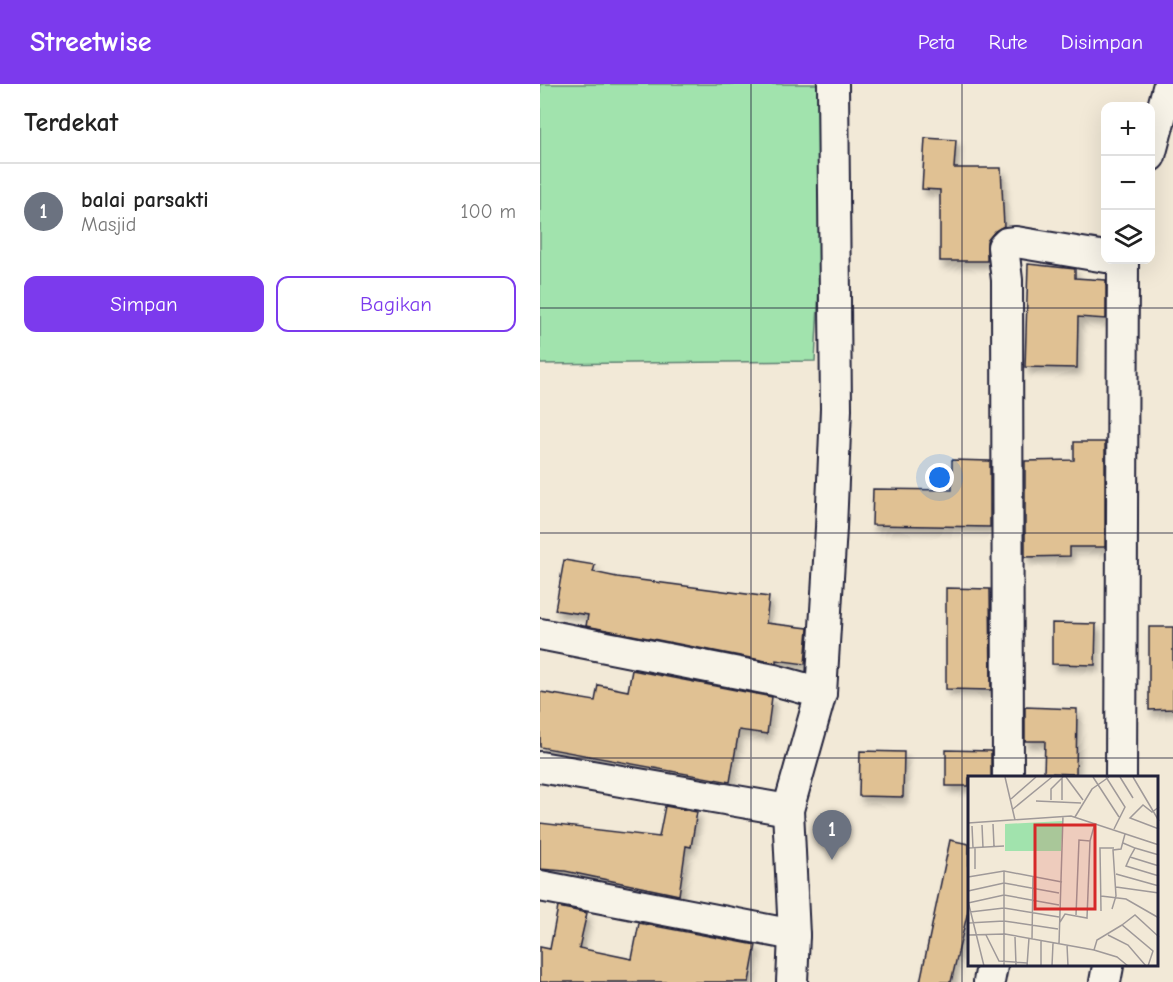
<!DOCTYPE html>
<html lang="id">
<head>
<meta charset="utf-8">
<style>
	:root { --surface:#fff; --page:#f2f2f2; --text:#222; --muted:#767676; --line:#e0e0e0; --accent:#7c3aed }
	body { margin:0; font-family:"Comic Neue",sans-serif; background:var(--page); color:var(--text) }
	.controls { position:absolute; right:18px; top:18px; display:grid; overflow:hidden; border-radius:12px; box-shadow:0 6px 24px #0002 }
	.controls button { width:54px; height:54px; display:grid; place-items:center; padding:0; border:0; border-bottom:2px solid var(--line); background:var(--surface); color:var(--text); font:30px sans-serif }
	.you { position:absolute; left:400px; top:394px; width:21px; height:21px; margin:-15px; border:4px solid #fff; border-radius:50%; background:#1a73e8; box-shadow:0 0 0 9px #1a73e833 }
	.badge { display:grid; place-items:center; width:39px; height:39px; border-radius:50%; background:var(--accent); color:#fff; font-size:20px; font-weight:700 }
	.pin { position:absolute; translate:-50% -50px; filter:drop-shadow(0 2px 3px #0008) }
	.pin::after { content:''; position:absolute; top:32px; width:21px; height:18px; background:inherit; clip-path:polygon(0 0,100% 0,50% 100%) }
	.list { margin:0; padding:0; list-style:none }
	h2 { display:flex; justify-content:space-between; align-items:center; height:78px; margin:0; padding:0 24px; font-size:26px }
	h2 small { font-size:20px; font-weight:400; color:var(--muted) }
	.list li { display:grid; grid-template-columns:39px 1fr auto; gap:18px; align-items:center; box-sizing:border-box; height:96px; padding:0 24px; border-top:2px solid var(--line) }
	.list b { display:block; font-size:22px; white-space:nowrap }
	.list p { margin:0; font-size:20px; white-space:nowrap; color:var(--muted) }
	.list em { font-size:20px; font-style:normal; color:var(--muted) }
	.actions { display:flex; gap:12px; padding:18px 24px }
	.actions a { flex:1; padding:14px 0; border:2px solid var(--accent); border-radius:12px; text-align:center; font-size:21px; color:var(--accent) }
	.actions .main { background:var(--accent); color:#fff }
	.icon { flex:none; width:33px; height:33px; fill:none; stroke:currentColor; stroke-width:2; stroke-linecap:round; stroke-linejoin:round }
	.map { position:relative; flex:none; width:633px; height:898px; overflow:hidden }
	header { display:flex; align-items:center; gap:36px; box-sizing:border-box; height:84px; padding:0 30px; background:var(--accent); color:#fff }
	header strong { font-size:28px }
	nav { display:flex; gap:33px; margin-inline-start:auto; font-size:21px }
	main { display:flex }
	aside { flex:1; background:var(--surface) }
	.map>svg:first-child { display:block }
	.green { fill:#a1e3ad; stroke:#628274; stroke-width:1.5 }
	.building { fill:#e0c193; stroke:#22223b; stroke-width:1.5; filter:url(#shadow) }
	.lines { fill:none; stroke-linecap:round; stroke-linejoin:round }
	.minor-casing { stroke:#22223b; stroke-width:34 }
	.minor { stroke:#f7f3e8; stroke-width:30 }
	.grid { fill:none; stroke:#22223b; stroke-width:1.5; stroke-opacity:0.55 }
	.inset-road { fill:none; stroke:#9f9999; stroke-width:1.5 }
	.view { fill:#d62828; fill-opacity:0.15; stroke:#d62828; stroke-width:3 }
	.inset-edge { fill:none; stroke:#22223b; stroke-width:3 }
</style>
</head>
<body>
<header>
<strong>Streetwise</strong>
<nav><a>Peta</a><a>Rute</a><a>Disimpan</a></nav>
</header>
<main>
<aside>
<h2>Terdekat<small></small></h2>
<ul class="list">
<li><span class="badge" style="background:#6b7280">1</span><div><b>balai parsakti</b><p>Masjid</p></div><em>100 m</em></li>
</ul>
<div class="actions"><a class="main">Simpan</a><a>Bagikan</a></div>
</aside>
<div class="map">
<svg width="633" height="898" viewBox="0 0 633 898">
	<defs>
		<filter id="shadow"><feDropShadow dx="3.5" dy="6" stdDeviation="3" flood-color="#0004"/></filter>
	</defs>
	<rect width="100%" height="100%" fill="#f2e9d7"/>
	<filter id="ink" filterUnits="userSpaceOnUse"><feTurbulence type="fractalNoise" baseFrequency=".0167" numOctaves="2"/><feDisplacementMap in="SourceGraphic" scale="12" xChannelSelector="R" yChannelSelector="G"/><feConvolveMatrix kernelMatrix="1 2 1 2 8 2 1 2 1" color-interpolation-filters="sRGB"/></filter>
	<g filter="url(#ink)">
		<polygon class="green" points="0,0 290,0 275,277 0,280"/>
		<g class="building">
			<polygon points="385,54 416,56 414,84 461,84 464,142 455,147 447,157 447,177 400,177 400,106 382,105"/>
			<polygon points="488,180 535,185 535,194 566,196 566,235 538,233 537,284 485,283"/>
			<polygon points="534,358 565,358 565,463 530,463 530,472 485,473 485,377 534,376"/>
			<polygon points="412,376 450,377 450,443 332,441 333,405 412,406"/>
			<polygon points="24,476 55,481 53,488 77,493 229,513 226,539 268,544 265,580 236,576 236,579 46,542 48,531 15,526"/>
			<polygon points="406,504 450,505 451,606 406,605"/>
			<polygon points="512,539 556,540 555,581 512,580"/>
			<polygon points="609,543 633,543 633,625 609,626"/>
			<polygon points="92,586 232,613 227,650 199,646 190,698 0,663 0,608 55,617 58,601 88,607"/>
			<polygon points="485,623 537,625 536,690 504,689 505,657 485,657"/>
			<polygon points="406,666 451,667 451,694 429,694 429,702 406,702"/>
			<polygon points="320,667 364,668 363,713 319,712"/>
			<polygon points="125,722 157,728 151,763 146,762 139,811 25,787 0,785 0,739 119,753"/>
			<polygon points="410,756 429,760 429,823 411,898 380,898"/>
			<polygon points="18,823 47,829 39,864 92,875 99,839 216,861 209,898 0,898 0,863 10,865"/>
		</g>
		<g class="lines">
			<g class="minor-casing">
				<g id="minor">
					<polyline points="610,72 629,0"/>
					<polyline points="0,550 234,596 281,609"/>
					<polyline points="0,683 248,726"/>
					<polyline points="468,694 467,196 463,163 467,159 476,158 566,173"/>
					<polyline points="581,694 583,176"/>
					<polyline points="0,802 254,851"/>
					<polyline points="252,898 254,851 248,726 281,609 291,444 296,325 293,0"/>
					<polyline points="449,898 452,882"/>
					<polyline points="565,898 568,882"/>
				</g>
			</g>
			<use href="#minor" class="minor"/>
		</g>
	</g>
	<path class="grid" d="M211,0V898M422,0V898M0,224H633M0,449H633M0,674H633"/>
	<g transform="translate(428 692)">
		<rect width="190" height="190" fill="#f2e9d7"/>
		<path d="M95,45L93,75H37V48Z" fill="#a1e3ad"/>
		<path class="inset-road" d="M37,1L47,44M98,1L115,24M125,1L151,41M138,1L157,31L146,53M152,1L165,22M165,1L191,45M94,2V24M43,23L68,1M83,24V13L95,1M68,25L113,27M191,31L184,36L175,29L162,42L191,53M45,33L84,1M107,41L124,13L141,1M0,47L103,40L191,69M25,48L26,70M14,49L15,72M4,50L5,72M155,67L167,72L162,81L191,90M0,72L36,70M7,72V93M167,72L191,79M162,81L158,90L191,100M36,96V190M148,98L191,110M0,101L36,95L94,106M148,111L191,117M0,115L36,107L91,117M133,120L158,123L191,142M0,125L16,190M0,127L36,119L91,129M144,133L148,120L145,74L153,73L157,58M133,135L132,72H146M2,136L36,132L91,141M108,139L111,64L122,65L127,47M92,146L97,138L119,142L122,65M0,147L36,145L90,153M154,149L167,139L191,161M0,159L37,158L126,174L149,181L160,190M18,159L31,185L59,187M140,159L160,169L178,190M47,161L48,189M64,163L65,100M91,168L95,40M99,169L100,190M126,174L129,164L154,149L185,175L180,190M59,190L61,162M73,190V165M84,190L85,167"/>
		<path class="view" d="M67,49H127V133H67Z"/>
		<rect width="190" height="190" class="inset-edge"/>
	</g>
</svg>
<div class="controls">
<button>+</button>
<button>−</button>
<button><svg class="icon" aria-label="layers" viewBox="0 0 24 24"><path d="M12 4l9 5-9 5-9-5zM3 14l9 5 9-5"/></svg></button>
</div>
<div class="you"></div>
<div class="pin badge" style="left:292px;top:776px;background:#6b7280">1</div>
</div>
</main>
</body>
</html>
